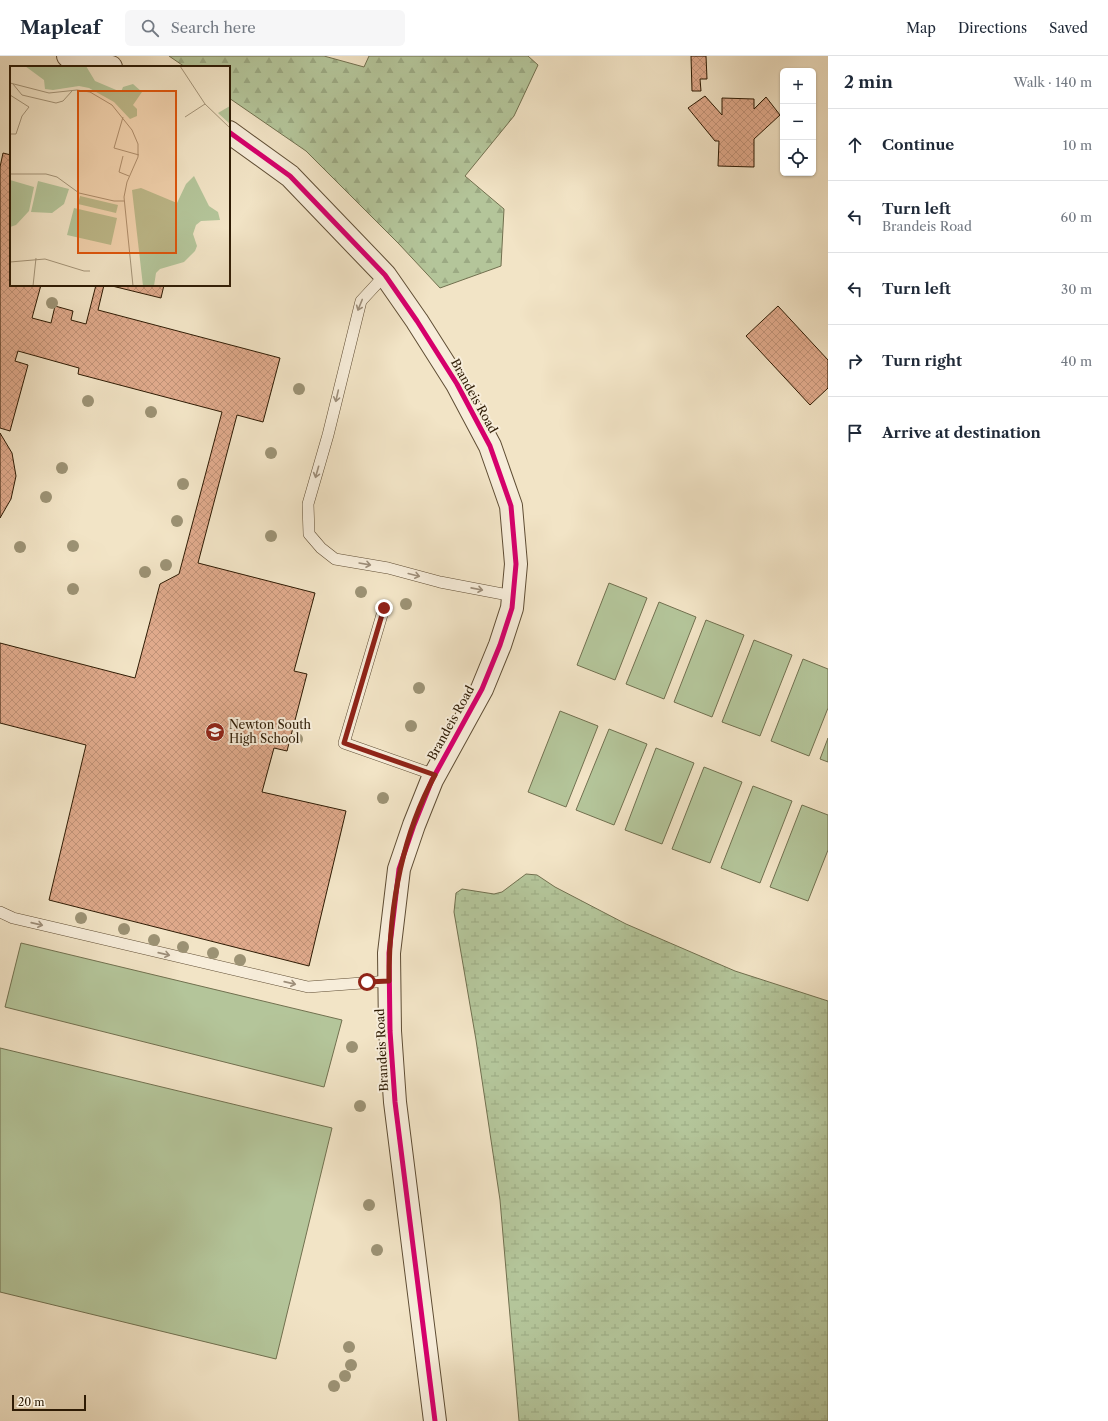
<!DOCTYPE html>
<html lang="en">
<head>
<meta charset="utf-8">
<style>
	:root { --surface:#fff; --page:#f6f6f7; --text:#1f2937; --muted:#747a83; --line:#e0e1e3 }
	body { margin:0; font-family:"Libre Caslon Text",serif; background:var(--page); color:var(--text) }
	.controls { position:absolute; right:12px; top:12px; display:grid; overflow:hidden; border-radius:6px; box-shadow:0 1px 3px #0004 }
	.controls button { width:36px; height:36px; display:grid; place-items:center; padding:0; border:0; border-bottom:1px solid var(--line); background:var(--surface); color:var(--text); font:20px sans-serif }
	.scale { position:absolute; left:12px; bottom:10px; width:74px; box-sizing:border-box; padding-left:4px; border:2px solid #2e1b04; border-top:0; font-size:11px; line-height:14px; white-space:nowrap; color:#2e1b04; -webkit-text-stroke:3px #f7edda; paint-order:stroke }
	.stop { position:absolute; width:12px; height:12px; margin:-9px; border:3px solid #8f2418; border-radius:50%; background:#fff }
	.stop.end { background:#8f2418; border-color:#fff; box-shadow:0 1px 4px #0008 }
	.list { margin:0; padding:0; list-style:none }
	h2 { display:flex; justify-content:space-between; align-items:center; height:52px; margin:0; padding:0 16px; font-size:17px }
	h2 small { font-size:13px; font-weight:400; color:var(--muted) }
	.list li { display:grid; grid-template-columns:26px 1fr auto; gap:12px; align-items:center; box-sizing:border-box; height:72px; padding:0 16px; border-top:1px solid var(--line) }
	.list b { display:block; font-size:15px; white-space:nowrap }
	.list p { margin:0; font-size:13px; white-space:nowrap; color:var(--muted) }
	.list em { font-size:13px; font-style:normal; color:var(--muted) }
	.icon { flex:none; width:22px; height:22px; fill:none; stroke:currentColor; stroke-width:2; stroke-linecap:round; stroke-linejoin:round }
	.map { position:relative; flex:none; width:828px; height:1365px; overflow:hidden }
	header { display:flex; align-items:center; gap:24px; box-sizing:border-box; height:56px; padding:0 20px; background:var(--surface); border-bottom:1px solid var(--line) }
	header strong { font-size:19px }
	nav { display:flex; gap:22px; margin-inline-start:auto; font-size:14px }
	.search { width:280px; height:36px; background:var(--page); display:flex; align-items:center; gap:10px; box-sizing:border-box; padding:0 14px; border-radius:6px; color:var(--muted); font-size:15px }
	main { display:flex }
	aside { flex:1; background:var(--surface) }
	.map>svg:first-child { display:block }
	.forest { fill:url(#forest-firs); stroke:#71704f }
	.wetland { fill:url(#wetland-marsh); stroke:#71704f }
	.garden { fill:#b4c59a; stroke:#71704f }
	.building { fill:url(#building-cross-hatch); stroke:#2e1b04 }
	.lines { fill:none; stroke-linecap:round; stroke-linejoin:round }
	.service-casing { stroke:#5f4d34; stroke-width:12 }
	.tertiary-casing { stroke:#5f4d34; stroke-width:24 }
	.service { stroke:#f7edda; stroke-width:11 }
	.tertiary { stroke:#f7edda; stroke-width:22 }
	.cycleway-casing { stroke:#f7edda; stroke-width:8 }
	.cycleway { stroke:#d6006c; stroke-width:5 }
	.tree { fill:#9c9274 }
	.oneway { stroke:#9d8e7a }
	.route { stroke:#8f2418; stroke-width:5 }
	.labels { text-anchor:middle; stroke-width:4; stroke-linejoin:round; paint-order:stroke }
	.street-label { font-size:12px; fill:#2e1b04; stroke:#f7edda }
	.poi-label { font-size:12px; fill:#2e1b04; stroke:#f7edda; text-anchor:start }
	.inset-road { fill:none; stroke:#a49478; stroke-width:1 }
	.view { fill:#df560c; fill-opacity:0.15; stroke:#df560c; stroke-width:2 }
	.inset-edge { fill:none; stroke:#2e1b04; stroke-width:2 }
</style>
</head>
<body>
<header>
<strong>Mapleaf</strong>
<div class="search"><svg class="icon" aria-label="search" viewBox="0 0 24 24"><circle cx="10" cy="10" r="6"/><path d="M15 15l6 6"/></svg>Search here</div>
<nav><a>Map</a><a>Directions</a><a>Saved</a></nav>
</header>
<main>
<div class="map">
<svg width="828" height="1365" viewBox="0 0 828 1365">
	<defs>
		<pattern id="forest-firs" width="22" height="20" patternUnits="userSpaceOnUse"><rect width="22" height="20" fill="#b4c59a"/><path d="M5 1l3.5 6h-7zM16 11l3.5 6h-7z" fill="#9ba983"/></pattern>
		<pattern id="wetland-marsh" width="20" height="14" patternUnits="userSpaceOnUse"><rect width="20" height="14" fill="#b4c59a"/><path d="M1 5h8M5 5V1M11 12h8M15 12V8" fill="none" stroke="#9ba983"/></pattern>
		<pattern id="building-cross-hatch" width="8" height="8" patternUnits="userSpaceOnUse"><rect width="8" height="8" fill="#e0aa8c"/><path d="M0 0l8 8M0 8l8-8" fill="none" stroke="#c09277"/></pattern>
	</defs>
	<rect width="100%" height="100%" fill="#f2e4c6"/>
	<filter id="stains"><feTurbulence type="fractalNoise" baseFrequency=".005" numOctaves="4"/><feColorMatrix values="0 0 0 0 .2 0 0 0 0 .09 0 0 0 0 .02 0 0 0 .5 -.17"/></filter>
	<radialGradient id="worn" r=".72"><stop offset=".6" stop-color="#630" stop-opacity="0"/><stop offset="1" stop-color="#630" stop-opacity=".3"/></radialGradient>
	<polygon class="forest" points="169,0 324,0 364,11 369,0 528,0 538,9 514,60 465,120 504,153 501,210 440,232 399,188 306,95 229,42 229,11 185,11"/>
	<polygon class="wetland" points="526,818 537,819 555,831 626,868 735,915 828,945 828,1365 519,1365 500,1144 476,984 454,856 456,837 462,833 494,838 502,836"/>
	<g class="garden">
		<polygon points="609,527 647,542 615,624 577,609"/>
		<polygon points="659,546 696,561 664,643 626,628"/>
		<polygon points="706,564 744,579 712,661 674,646"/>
		<polygon points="754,584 792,599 760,680 722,666"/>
		<polygon points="803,603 828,613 828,652 809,700 771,685"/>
		<polygon points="560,655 598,670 566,751 528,736"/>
		<polygon points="609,673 647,688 614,769 576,754"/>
		<polygon points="828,682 828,706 820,703"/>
		<polygon points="656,692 694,707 662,788 625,774"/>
		<polygon points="704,711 742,726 710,807 672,793"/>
		<polygon points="753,730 792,745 760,827 721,812"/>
		<polygon points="802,749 828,759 828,794 808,845 770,831"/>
		<polygon points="21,887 342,964 324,1031 5,951"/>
		<polygon points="0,992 332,1072 276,1303 0,1236"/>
	</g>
	<g class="building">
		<polygon points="691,0 706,0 707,23 700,23 701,35 692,35"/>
		<polygon points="705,40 722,59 722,42 754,43 754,53 766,41 780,59 754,83 754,111 718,110 719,85 715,85 688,52"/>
		<polygon points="3,97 11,99 11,229 41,229 32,262 51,267 55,250 73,255 71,264 86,268 96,229 104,229 98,254 280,302 263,366 237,359 198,507 315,537 294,615 307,618 287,695 274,692 262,736 346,755 309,910 49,844 86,689 0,667 0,587 135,622 160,528 179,518 222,356 78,318 79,312 18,295 15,305 28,309 10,375 0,372 0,111"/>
		<polygon points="108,229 164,229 161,242"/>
		<polygon points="778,250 828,304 828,332 810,349 746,280"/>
		<polygon points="0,377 12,397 16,420 11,443 0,462"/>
	</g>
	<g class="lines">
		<g class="service-casing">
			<g id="service">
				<polyline points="385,219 361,245 328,379 308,448 309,478 321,492 335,503 388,512 440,526 513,540"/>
				<polyline points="384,552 344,687 435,719"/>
				<polyline points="0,856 13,862 308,931 389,925"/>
			</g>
		</g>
		<g class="tertiary-casing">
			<g id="tertiary">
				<polyline points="68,0 111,11"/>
				<polyline points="229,76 290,120 385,219 417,265 457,328 490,390 511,450 516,508 512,552 500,589 482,633 432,724 414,769 399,813 389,897 390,975 395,1046 435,1365"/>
			</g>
		</g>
		<use href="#service" class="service"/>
		<use href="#tertiary" class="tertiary"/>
		<g class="cycleway-casing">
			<polyline id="cycleway" points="229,76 290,120 385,219 417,265 457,328 490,390 511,450 516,508 512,552 500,589 482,633 432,724 414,769 399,813 389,897 390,975 395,1046 435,1365"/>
		</g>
		<use href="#cycleway" class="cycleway"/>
	</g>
	<g class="tree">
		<circle cx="52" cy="247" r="6"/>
		<circle cx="299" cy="333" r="6"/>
		<circle cx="88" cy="345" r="6"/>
		<circle cx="151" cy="356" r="6"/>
		<circle cx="271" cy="397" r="6"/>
		<circle cx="62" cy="412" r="6"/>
		<circle cx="183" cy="428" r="6"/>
		<circle cx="46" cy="441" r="6"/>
		<circle cx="177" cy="465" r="6"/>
		<circle cx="271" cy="480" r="6"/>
		<circle cx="73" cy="490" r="6"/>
		<circle cx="20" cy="491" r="6"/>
		<circle cx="166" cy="509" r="6"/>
		<circle cx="145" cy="516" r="6"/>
		<circle cx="73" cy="533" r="6"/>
		<circle cx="361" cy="536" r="6"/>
		<circle cx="406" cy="548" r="6"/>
		<circle cx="419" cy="632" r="6"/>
		<circle cx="411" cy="670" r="6"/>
		<circle cx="297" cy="683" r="6"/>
		<circle cx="383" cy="742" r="6"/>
		<circle cx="81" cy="862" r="6"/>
		<circle cx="124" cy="873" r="6"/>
		<circle cx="154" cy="884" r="6"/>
		<circle cx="183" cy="891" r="6"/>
		<circle cx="213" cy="897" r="6"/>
		<circle cx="240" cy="904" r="6"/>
		<circle cx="352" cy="991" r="6"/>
		<circle cx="360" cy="1050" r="6"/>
		<circle cx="369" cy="1149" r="6"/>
		<circle cx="377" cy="1194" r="6"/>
		<circle cx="349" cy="1291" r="6"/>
		<circle cx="351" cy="1309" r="6"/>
		<circle cx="345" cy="1320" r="6"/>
		<circle cx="334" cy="1330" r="6"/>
	</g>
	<defs><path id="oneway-shaft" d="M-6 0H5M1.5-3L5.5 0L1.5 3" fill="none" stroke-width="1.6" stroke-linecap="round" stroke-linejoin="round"/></defs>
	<g class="oneway">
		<use href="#oneway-shaft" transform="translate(360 249) rotate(112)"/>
		<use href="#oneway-shaft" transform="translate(337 340) rotate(103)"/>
		<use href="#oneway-shaft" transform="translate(317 416) rotate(106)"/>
		<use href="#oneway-shaft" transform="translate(365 508) rotate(10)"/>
		<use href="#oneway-shaft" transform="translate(414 519) rotate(14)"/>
		<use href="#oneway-shaft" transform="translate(477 533) rotate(11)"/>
		<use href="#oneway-shaft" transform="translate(37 868) rotate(13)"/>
		<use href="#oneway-shaft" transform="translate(164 898) rotate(13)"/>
		<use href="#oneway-shaft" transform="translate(290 927) rotate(13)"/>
	</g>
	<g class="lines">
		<path class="route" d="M367,926L389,925C389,855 401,781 435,719L344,687L384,552"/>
	</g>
	<defs>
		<g id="school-disc" transform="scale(1)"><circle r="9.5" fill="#8f2418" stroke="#f7edda"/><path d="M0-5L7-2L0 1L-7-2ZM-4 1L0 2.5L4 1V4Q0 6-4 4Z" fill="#fff"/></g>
	</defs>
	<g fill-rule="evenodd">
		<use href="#school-disc" x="215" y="676"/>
	</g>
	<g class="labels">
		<g class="street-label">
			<text transform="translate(474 340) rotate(61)" y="4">Brandeis Road</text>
			<text transform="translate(451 667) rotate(-61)" y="4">Brandeis Road</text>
			<text transform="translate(382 994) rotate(-93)" y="4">Brandeis Road</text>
		</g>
		<g class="poi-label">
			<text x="229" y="673">Newton South<tspan x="229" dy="14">High School</tspan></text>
		</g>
	</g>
	<g transform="translate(10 10)">
		<rect width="220" height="220" fill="#f2e4c6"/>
		<path d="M15,0H76L85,15L111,26L113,21L123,18L132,26L123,39L127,43V50L120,53L104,36L79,22L69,20L43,24L35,23L34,14ZM220,40V58L208,47Z" fill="#b4c59a"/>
		<path d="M184,110L199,140L208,146L210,154L191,155L186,159L183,168L187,180L185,185L174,196L150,203L146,207L144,220H133L122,124L131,122L167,137L176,118Z" fill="#b4c59a"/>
		<path d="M0,114L24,121L19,145L6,159L0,161ZM28,115L59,123L54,138L42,147L21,146ZM70,130L108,139L106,147L68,138ZM64,142L107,152L101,179L57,169Z" fill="#b4c59a"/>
		<path class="inset-road" d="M170,0L195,38L220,62M0,17L39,27L67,24L80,26L102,39L122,64L128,78V91L117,116L114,131L123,220M3,18L12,29L46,37L53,35L62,25M0,29L19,41L12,50L6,68H0M113,51L104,82L129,89M175,51L195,38M113,90L109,106L119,110M0,108H36L47,111L69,127L104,135H114M220,163V186M0,196L35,193L74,205H80M23,220L26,192"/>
		<path class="view" d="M68,25H166V187H68Z"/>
		<rect width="220" height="220" class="inset-edge"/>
	</g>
	<rect width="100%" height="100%" filter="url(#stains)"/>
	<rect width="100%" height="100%" fill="url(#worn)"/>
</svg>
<div class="controls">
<button>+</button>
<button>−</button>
<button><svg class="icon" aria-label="locate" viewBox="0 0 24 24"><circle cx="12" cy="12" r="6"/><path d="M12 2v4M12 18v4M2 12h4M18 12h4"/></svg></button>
</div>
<div class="scale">20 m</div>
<div class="stop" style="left:367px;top:926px"></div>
<div class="stop end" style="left:384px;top:552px"></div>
</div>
<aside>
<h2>2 min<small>Walk · 140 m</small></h2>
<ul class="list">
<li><svg class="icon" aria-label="ahead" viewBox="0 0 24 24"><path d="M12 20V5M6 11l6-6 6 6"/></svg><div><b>Continue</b></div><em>10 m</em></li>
<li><svg class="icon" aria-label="left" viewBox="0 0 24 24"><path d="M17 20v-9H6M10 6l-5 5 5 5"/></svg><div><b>Turn left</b><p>Brandeis Road</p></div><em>60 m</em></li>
<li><svg class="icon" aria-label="left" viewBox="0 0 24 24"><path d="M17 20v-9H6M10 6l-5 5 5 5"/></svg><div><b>Turn left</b></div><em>30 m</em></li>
<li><svg class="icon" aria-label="right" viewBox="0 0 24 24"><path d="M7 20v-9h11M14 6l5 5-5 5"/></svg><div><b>Turn right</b></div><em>40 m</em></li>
<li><svg class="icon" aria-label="arrive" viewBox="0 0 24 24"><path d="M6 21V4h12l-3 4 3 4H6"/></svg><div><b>Arrive at destination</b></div></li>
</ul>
</aside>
</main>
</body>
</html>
